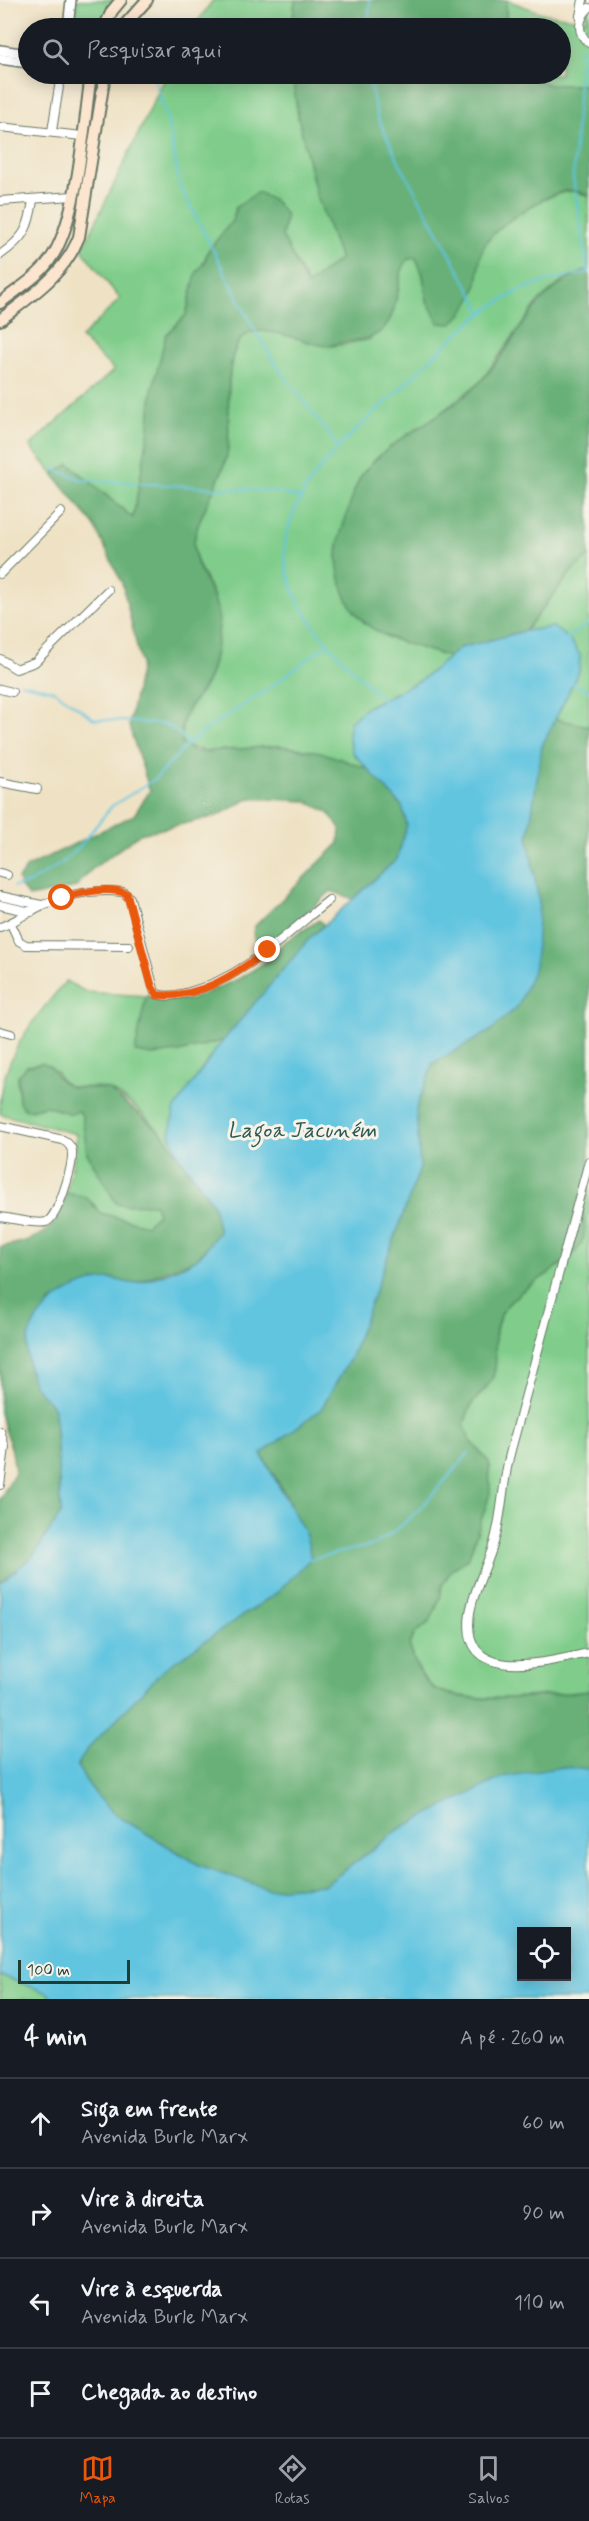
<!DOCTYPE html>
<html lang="pt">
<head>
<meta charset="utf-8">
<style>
	:root { --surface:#171b24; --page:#20242c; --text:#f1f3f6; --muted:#9ea1a6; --line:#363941; --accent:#ea580c }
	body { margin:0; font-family:Mynerve,sans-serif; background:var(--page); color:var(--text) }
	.controls { position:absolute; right:18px; bottom:18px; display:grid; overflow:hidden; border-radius:0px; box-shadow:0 3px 15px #0003 }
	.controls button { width:54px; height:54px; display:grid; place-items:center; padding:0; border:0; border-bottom:2px solid var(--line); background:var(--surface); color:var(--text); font:30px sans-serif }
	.scale { position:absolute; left:18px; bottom:15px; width:112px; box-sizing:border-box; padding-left:6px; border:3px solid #1f3d34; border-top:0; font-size:16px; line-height:21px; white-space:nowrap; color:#1f3d34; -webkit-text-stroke:4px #f7f3e8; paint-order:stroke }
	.stop { position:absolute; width:18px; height:18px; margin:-14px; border:4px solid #ea580c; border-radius:50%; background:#fff }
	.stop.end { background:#ea580c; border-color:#fff; box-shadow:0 2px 6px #0008 }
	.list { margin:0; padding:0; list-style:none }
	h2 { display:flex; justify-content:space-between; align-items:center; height:78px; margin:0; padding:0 24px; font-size:26px }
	h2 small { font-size:20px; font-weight:400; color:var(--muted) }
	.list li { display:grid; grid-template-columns:39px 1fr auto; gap:18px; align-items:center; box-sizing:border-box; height:90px; padding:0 24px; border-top:2px solid var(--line) }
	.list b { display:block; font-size:22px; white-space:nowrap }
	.list p { margin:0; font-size:20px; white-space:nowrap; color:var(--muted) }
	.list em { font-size:20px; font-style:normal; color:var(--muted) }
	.icon { flex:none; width:33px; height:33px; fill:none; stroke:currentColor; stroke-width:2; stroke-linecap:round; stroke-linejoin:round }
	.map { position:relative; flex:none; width:589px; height:1999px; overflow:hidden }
	.search { position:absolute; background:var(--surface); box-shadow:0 3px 15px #0003; left:18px; right:18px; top:18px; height:66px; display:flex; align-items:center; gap:15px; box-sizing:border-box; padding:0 21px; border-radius:33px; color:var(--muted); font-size:22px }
	.sheet { height:438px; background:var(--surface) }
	nav { display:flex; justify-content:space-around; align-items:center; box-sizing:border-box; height:84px; border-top:2px solid var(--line); background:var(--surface); font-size:16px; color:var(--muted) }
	nav a { display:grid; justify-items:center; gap:3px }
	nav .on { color:var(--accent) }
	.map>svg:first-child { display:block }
	.green { fill:#80cd8b; stroke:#508560; stroke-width:1.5 }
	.forest { fill:#68b077; stroke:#447656; stroke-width:1.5 }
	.water { fill:#62c5e0; stroke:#40818a; stroke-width:1.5; fill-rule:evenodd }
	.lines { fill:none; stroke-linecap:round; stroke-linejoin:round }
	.stream { stroke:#62c5e0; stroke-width:2 }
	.minor-casing { stroke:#687766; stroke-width:10 }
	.tertiary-casing { stroke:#687766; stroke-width:12 }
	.secondary-casing { stroke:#687766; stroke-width:14 }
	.minor { stroke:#fff; stroke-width:8 }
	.tertiary { stroke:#fff; stroke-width:9 }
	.secondary { stroke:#fbe5cf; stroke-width:10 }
	.route { stroke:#ea580c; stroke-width:8 }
	.labels { text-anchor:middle; stroke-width:6; stroke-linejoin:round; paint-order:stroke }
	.water-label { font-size:22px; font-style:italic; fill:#2c5856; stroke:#f7f3e8 }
</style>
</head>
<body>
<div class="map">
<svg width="589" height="1999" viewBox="0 0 589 1999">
	<rect width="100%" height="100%" fill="#f7f3e8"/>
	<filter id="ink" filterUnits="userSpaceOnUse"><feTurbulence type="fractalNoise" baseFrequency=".0167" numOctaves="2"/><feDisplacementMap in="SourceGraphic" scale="12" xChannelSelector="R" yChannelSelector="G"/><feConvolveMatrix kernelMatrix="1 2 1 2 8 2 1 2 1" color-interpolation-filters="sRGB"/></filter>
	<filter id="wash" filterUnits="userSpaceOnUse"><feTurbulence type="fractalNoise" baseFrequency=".008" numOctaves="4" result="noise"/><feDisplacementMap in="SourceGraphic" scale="24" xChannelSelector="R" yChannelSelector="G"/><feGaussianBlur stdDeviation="1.35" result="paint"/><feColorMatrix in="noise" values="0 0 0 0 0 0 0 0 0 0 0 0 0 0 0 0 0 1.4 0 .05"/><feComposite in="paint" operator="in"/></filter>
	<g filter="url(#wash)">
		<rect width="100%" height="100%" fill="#efe2c4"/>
		<g class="green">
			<polygon points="77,0 120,0 102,28 73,28"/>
			<polygon points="213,0 295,0 292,28 193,28"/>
			<polygon points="506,0 545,14 585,20 586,0 589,0 589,85 549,85 524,74 560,74 560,28 502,28 506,16"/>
			<polygon points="167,74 292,74 298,116 316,193 340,259 308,285 282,236 286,215 236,207 233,220 208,251 192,290 186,315 172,332 152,391 148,436 133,518 69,464 53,474 30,446 114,370 81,338 120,299 82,250"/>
			<path d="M573,191L589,196V269L565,279L538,302L481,381L443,411L364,623L389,638L449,657L421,680L367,707L352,752L368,769C339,759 309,747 278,746C247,746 209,759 182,744C178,704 200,704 210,675C218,651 221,618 213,594C207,578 193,562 194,543C196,515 225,478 228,449C230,424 223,356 242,338C264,316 303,346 329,346C341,346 356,341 369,340L398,293L402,266L408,259L416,258L423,275L427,301L478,278C478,267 479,256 484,246C497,223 547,193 573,191Z"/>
			<path d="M589,556V726L555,719C576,677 589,662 553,627L525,631L572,571Z"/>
			<path d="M66,981L86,992L146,996L136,1052H179L224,1040L216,1049L170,1134L178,1155C160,1131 137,1104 110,1090C91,1081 66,1098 57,1072L17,1080L19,1102L31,1110L46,1106L71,1114L78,1111L82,1115L87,1153L149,1204H155L158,1214L146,1225L100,1213L93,1203L66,1193L76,1148V1134L0,1114C0,1057 31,1023 66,981Z"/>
			<path d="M589,1191V1691C554,1694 463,1707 434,1688C420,1679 414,1660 409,1645L416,1632L430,1621L440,1598L442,1585L452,1569L468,1559L490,1494L489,1462L471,1441L464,1425C466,1419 468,1410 472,1404C478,1395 487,1389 492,1379C502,1358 486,1337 505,1308C524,1281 572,1268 583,1239C589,1225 576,1205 589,1191Z"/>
			<polygon points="0,1975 48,1993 52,1999 0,1999"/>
		</g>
		<g class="forest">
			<polygon points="295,0 506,0 506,16 502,28 292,28"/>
			<path d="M292,74H524L549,85H589V196C581,192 572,189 562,192C541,197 494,227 484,246C479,256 479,267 478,278C475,297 466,312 451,324L439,323L427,301L423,275L416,258L408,259C393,279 402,311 382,330C369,342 357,339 340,343C335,344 332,346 327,346C304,344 259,319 241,339C222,359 231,423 228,450C224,477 195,519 194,544C193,571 218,593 219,621C219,636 215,661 210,675C199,704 178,704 182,744L195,752L280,746L321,752L368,769L402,806L407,825L397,859L353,899L331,891L267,949C256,944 250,938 255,926L339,843L340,828L328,812L306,801L250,798L217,816L140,834L91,870L76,887L29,897L20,886L18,879L27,867L134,815L150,791L129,726L141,664L122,583L94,525L53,474L69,464L133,518L148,436L152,391L166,335L186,315L196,273L205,262L208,251L233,220L236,207L258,192L275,201L286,215L282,236L307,285L340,259L316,193L298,116Z"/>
			<path d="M589,269V556L572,571L525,631L460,648L449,657C404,641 357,638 342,586C334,559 336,546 345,520C350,506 354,485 363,473C394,434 447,417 481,381C522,337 527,294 589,269Z"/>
			<path d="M555,719L589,726V1191C576,1205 589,1225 583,1239C572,1268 524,1281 505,1308C486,1337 502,1357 492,1379C487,1389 478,1395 472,1404C468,1410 466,1419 464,1425L471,1441L489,1462L490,1494L468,1559L452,1569L442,1585L440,1598L430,1622L416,1632L409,1645C414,1660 420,1679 434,1688C464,1707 553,1695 589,1691V1769L562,1767L401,1828L325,1885L268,1889L199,1865L114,1814L91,1789L77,1766L85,1752L164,1669L279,1591L290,1502L261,1454L321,1409L351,1357L420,1168L416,1109L433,1063L489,1032L539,902L528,839L542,746Z"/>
			<polygon points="319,920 324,925 309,939 224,1040 179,1052 152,1055 135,1052 146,996 190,1000 238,979 271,959 283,943"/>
			<path d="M42,1063L50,1066L60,1080L70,1087L108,1089L161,1132L213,1204L219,1232L197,1259L133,1284L113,1279L94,1281L49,1303L31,1372C35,1389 51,1396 55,1412L61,1513L33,1556L0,1583V1499L15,1472L12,1451L0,1413V1247C37,1239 58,1234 66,1193L86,1197L100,1213L146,1225L158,1214L155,1204L124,1205L116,1203L87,1153L82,1115L78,1111L71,1114L46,1106L27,1110L23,1108L19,1102L18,1075L27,1066Z"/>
		</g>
		<path class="water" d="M553,627L570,640L580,655L579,671L542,746L528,839L539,902L535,966L518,1006L489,1032L433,1063L416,1109L420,1168L351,1357L321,1409L261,1454L306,1535L311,1558L279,1591L164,1669L85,1752L77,1766L91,1789L114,1814L199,1865L268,1889L325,1885L401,1828L503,1777L562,1767L589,1769V1999H52L48,1993L0,1975V1583L33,1556L61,1513L55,1412C52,1399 38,1394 33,1383C30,1376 28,1363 27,1356C24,1312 71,1282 109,1279C118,1278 127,1285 136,1283C149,1280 189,1266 199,1257C206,1250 212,1240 219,1232L213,1204L178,1155L170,1134L174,1110L216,1049L309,939L397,859L407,825L402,806L352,752L348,735L350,722L367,707L421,680L460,648L525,631ZM522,1932H566V1976H522Z"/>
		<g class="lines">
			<g class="stream">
				<polyline points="368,28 370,0"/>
				<polyline points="581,48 573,178 588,272"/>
				<polyline points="153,74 167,118 180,186 253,327 275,363 339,448"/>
				<polyline points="368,74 377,116 401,166 483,313"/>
				<polyline points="54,469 83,480 272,491 301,498"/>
				<polyline points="565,639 589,624"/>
				<polyline points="571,682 589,691"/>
				<polyline points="21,683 55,691 94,719 163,724 175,730 189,744"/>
				<path d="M382,699C344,660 296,621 286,565C280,537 295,507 309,484C332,449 367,420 397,392C434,357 469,316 515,293C537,281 564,278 589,272"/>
				<polyline points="14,887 29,883 62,863 79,847 112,806 155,779 184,748 207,729 268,689 327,644"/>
				<path d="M310,1559L373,1545C411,1525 441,1484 469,1453"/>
			</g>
		</g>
	</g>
	<g filter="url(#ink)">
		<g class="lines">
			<g class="minor-casing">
				<g id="minor">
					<path d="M589,8C578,19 576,33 589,43"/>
					<polyline points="580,16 583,0"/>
					<polyline points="0,127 82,136"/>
					<polyline points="52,131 61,74"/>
					<polyline points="0,201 73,196"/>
					<path d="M0,255C24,238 29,229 33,200"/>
					<polyline points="0,574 61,512"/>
					<polyline points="0,659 16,669 35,662 108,590"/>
					<polyline points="0,689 12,692"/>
					<polyline points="0,782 37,789"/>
					<polyline points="0,873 7,875"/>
					<polyline points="0,896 41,905"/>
					<polyline points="0,905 31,912"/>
					<polyline points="11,924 19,941 26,945 129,946"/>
					<path d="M0,927C16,922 28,911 43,905C67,894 96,889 123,892L130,898L155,993C165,998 176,995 186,993C243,978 284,936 329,900"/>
					<polyline points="0,1031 11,1034"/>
					<path d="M0,1126L63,1140C68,1143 73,1148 72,1155C72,1168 58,1218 46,1222C38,1225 10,1218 0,1217"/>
					<path d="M589,1161L511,1450C503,1478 503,1507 496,1535C490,1562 474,1587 470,1613C459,1688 549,1661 589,1653"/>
					<polyline points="0,1431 5,1447 0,1485"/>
				</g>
			</g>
			<g class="tertiary-casing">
				<g id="tertiary">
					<polyline points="68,28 71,0"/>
					<polyline points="0,50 28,54"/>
					<polyline points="0,59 28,63"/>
				</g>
			</g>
			<g class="secondary-casing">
				<g id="secondary">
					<polyline points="104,28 112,11 121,0"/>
					<polyline points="122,28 147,0"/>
					<path d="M0,303C16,290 37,278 49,261C78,224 84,122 91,74"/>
					<path d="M0,320C31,296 64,275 79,237L105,74"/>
				</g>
			</g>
			<use href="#minor" class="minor"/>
			<use href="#tertiary" class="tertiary"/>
			<use href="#secondary" class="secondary"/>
		</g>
	</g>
	<g class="lines" filter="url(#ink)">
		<path class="route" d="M62,898C81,893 108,885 127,894L152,987L157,995C199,999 237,974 268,950"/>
	</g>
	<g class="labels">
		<g class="water-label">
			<text x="302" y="1137">Lagoa Jacuném</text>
		</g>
	</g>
</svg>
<div class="controls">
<button><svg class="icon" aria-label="locate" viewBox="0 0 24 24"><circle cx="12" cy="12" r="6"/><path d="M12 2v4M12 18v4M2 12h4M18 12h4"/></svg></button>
</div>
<div class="scale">100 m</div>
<div class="stop" style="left:62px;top:898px"></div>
<div class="stop end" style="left:268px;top:950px"></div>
<div class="search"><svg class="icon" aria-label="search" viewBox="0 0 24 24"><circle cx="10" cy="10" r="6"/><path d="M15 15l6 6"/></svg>Pesquisar aqui</div>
</div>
<section class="sheet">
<h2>4 min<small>A pé · 260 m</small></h2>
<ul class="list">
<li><svg class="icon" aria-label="ahead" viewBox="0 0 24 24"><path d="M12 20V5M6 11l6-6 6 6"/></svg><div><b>Siga em frente</b><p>Avenida Burle Marx</p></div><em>60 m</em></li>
<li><svg class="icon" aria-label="right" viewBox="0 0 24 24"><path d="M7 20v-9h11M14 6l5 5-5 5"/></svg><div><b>Vire à direita</b><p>Avenida Burle Marx</p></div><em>90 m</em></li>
<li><svg class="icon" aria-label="left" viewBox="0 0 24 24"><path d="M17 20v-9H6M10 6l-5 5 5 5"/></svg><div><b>Vire à esquerda</b><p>Avenida Burle Marx</p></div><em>110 m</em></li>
<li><svg class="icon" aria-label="arrive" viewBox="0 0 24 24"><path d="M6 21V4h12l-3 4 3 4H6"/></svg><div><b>Chegada ao destino</b></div></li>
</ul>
</section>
<nav>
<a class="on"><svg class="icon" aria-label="map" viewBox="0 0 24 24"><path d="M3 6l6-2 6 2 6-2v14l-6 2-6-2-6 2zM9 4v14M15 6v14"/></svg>Mapa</a>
<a><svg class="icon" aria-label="directions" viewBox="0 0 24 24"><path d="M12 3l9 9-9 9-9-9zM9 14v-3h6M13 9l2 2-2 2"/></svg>Rotas</a>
<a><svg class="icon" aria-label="saved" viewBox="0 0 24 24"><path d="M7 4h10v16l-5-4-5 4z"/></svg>Salvos</a>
</nav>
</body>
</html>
